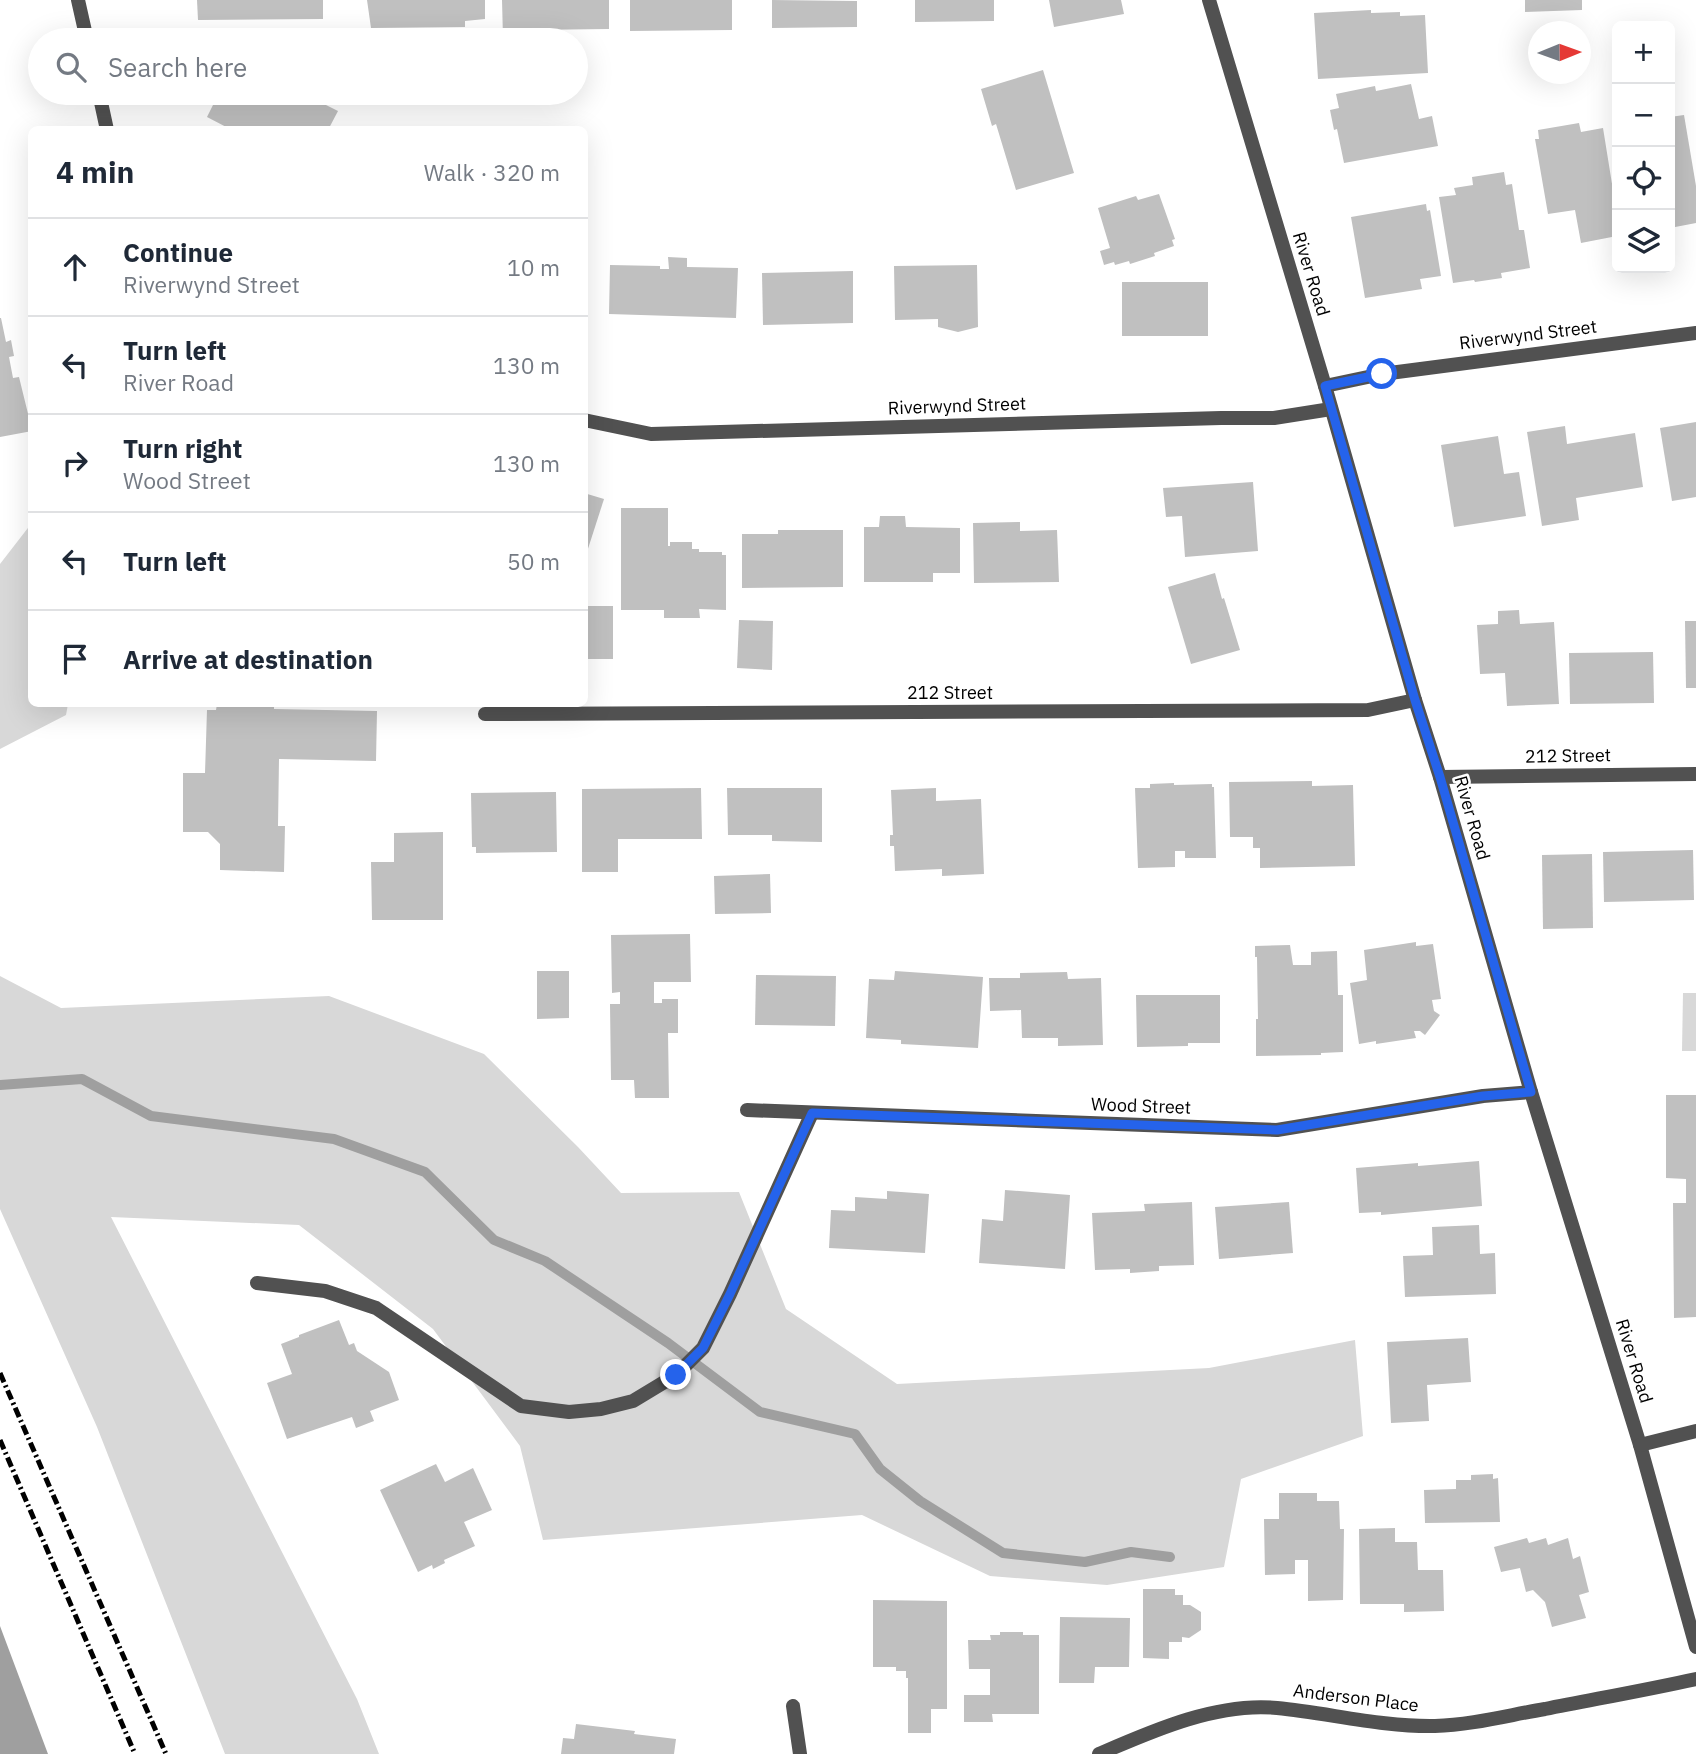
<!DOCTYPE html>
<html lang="en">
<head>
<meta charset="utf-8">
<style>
	:root { --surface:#fff; --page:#f6f6f7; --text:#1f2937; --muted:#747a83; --line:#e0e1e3 }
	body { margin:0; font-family:"IBM Plex Sans",sans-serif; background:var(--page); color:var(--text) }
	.controls { position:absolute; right:21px; top:21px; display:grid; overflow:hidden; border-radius:10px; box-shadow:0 7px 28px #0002 }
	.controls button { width:63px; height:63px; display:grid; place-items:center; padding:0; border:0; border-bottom:2px solid var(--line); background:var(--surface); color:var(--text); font:35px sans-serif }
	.compass { position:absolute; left:1528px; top:21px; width:63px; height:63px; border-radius:50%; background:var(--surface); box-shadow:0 7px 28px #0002; rotate:89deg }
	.stop { position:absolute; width:21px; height:21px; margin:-16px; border:5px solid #2563eb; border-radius:50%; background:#fff }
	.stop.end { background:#2563eb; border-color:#fff; box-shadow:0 2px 7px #0008 }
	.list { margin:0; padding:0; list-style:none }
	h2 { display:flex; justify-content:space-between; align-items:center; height:91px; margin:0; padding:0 28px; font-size:30px }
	h2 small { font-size:23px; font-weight:400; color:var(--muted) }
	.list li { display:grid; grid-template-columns:46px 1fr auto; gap:21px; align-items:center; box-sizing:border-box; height:98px; padding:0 28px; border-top:2px solid var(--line) }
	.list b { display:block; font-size:26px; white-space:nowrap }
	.list p { margin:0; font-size:23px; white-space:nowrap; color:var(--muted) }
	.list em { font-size:23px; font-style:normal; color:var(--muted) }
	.icon { flex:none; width:38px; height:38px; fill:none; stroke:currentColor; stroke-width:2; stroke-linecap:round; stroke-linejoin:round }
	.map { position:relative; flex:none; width:1696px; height:1754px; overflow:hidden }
	.search { position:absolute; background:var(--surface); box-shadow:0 7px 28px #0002; left:28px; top:28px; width:560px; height:77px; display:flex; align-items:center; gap:18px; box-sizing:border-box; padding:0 24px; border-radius:38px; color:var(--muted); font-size:26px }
	.panel { position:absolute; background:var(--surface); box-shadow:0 7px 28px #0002; left:28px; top:126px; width:560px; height:581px; border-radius:10px }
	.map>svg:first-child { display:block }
	.green { fill:#d8d8d8 }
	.water { fill:#9f9f9f }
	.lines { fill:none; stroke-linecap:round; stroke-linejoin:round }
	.stream { stroke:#9f9f9f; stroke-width:10 }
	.building { fill:#c0c0c0 }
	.service { stroke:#515151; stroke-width:14 }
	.minor { stroke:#515151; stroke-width:14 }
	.tertiary { stroke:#515151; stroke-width:14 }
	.rail { stroke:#000; stroke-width:5; stroke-dasharray:10 3.5 2 3.5; stroke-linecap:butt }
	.route { stroke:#2563eb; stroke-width:9 }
	.labels { text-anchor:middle; stroke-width:5; stroke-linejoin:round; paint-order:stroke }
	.street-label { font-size:18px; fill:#000; stroke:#fff }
</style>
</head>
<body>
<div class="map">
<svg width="1696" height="1754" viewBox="0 0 1696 1754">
	<rect width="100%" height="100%" fill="#fff"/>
	<g class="green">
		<polygon points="31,524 32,704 68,704 66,715 0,749 0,564"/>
		<polygon points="0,976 61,1008 329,996 484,1054 578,1147 621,1193 739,1192 786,1309 897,1384 1209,1368 1355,1340 1363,1436 1241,1479 1224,1567 1107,1585 990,1576 862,1515 543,1540 520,1446 433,1329 299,1225 111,1217 357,1699 379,1754 225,1754 97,1427 0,1209"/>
		<polygon points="1683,993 1696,993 1696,1051 1682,1051"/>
	</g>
	<polygon class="water" points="0,1626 48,1754 0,1754"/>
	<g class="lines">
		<polyline class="stream" points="0,1085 82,1079 151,1116 334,1139 425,1172 494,1240 545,1261 668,1343 760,1412 855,1434 880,1469 920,1501 1003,1553 1085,1562 1131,1552 1170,1557"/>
	</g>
	<g class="building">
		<polygon points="197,0 323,0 323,19 198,20"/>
		<polygon points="367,0 485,0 485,19 465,21 465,27 371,28"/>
		<polygon points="502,0 609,0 609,29 527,30 527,38 503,38"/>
		<polygon points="630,0 732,0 732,30 630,31"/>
		<polygon points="772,0 857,1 857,27 772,28"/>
		<polygon points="915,0 994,0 994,21 915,22"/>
		<polygon points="1049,0 1121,0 1124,14 1054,27"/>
		<polygon points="1525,0 1582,0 1582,10 1525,12"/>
		<polygon points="1371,10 1371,13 1400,12 1400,16 1425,15 1428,73 1318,79 1314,13"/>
		<polygon points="1043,70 1074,173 1016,190 996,124 992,126 981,89"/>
		<polygon points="1411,84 1419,119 1432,116 1438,146 1344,163 1337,129 1334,130 1330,110 1339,108 1336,94 1375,86 1376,91"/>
		<polygon points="219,93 302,93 338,111 328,130 232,130 207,117"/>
		<polygon points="1684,115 1696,186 1696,223 1670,228 1670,117"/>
		<polygon points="1579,123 1581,132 1603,128 1617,215 1617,236 1581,243 1575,210 1548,214 1535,139 1539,139 1538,130"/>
		<polygon points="1504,172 1506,185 1512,184 1519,230 1524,230 1530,268 1501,273 1502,278 1475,282 1474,280 1453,283 1439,197 1456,195 1454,188 1473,185 1472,177"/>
		<polygon points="1159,194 1175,239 1172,240 1174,246 1154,253 1155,256 1130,264 1129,261 1115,265 1114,262 1104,265 1100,251 1110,248 1098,208 1136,196 1138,200"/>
		<polygon points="1426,204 1427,211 1430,210 1441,276 1420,279 1422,289 1365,298 1351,217"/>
		<polygon points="668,257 687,258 687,267 738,268 736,318 609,314 610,265 660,266 660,269 669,269"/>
		<polygon points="977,265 978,327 958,332 938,327 938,319 895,320 894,266"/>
		<polygon points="853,271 853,323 763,325 762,273"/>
		<rect x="1122" y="282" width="86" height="54"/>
		<polygon points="0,318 1,318 6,342 11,340 14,356 9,357 13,378 19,377 32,430 32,431 0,437"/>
		<polygon points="1696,422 1696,497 1672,501 1660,428"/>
		<polygon points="1565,426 1567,444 1635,433 1643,487 1576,498 1579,520 1542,526 1527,432"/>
		<polygon points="1498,436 1504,474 1519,472 1526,516 1454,527 1441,445"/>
		<polygon points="1253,482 1258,551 1185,557 1182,516 1166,517 1163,488"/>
		<polygon points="584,493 604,499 585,558 584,558"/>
		<polygon points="621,508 668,508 668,546 670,546 670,542 692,542 692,549 699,549 699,552 722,552 722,555 726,555 726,610 699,609 700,618 664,618 664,610 621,610"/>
		<polygon points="880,516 905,516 906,527 960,528 960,573 933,573 933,582 864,582 864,527 879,527"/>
		<polygon points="1020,522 1020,531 1057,530 1059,582 974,583 973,523"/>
		<polygon points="778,530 843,530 843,587 742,588 742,534 778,534"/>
		<polygon points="1215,573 1222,599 1224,598 1240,650 1191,664 1168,587"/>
		<rect x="584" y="606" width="29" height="53"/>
		<polygon points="1519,610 1520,624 1554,622 1559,704 1507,706 1505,673 1480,674 1477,625 1498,624 1498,611"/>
		<polygon points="739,620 773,621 772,670 737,668"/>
		<polygon points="1685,621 1696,621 1696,688 1686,688"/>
		<polygon points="1653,652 1654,703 1570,704 1569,653"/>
		<polygon points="217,704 274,704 274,709 377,711 376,761 279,759 278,826 285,826 284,872 220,870 220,844 208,832 183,832 183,773 205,773 207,710 216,710"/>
		<polygon points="1312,781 1312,786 1353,785 1355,866 1260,868 1260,848 1253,848 1253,837 1230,837 1229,782"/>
		<polygon points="1174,783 1174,785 1212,784 1212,787 1214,787 1216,858 1185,858 1185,851 1175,851 1175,867 1138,868 1135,788 1150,788 1150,784"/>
		<polygon points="701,788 702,839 618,839 618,872 582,872 582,789"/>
		<polygon points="727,788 822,788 822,842 772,841 772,835 728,835"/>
		<polygon points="936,788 936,801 981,799 984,874 942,876 942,869 895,871 894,846 890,846 890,835 893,835 891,790"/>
		<polygon points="556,792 557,852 476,853 476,847 472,847 471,793"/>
		<polygon points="443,832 443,920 372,920 371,862 394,862 394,833"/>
		<polygon points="1693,850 1694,900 1604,902 1603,852"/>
		<polygon points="1592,854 1593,928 1543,929 1542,855"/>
		<polygon points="770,874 771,913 715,914 714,876"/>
		<polygon points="690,934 691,982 654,982 654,1003 662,1003 662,999 678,999 678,1033 668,1033 669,1098 635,1098 634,1080 611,1080 610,1004 620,1004 620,992 612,993 611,935"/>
		<polygon points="1416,942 1416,946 1433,944 1441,999 1432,1000 1434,1011 1440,1015 1425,1035 1420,1031 1414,1031 1416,1038 1376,1044 1376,1041 1359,1044 1350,983 1367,980 1364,950"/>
		<polygon points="1290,945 1293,965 1311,965 1311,952 1337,951 1338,995 1343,995 1343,1052 1321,1053 1321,1055 1256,1056 1256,1019 1258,1019 1257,957 1255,957 1255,946"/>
		<polygon points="537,971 569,971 569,1018 537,1019"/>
		<polygon points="895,971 983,977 978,1048 901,1044 901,1040 866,1038 869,979 894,980"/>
		<polygon points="1067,972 1068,979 1101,978 1103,1045 1058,1046 1058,1038 1022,1038 1021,1010 990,1011 989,978 1020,978 1020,973"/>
		<polygon points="756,975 836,976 835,1026 755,1025"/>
		<polygon points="1136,995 1220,995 1220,1043 1188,1043 1188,1046 1137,1047"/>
		<polygon points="1666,1095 1696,1095 1696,1317 1674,1318 1673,1203 1686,1203 1686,1179 1666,1178"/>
		<polygon points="1479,1161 1482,1206 1381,1215 1381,1212 1359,1213 1356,1168 1418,1163 1418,1166"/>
		<polygon points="1005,1190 1070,1195 1065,1269 979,1263 982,1219 1003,1221"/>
		<polygon points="887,1191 929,1194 925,1253 829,1248 831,1210 855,1211 855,1197 887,1199"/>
		<polygon points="1192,1202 1194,1265 1159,1266 1159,1271 1130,1273 1130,1269 1095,1270 1092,1213 1145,1211 1144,1204"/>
		<polygon points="1289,1202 1293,1253 1219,1259 1215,1207"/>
		<polygon points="1479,1225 1480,1254 1495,1253 1496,1294 1405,1297 1403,1256 1433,1255 1432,1227"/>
		<polygon points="339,1320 349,1345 354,1343 357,1351 389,1372 399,1400 370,1411 374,1421 356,1428 352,1417 287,1439 267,1383 292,1374 281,1344 299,1337 299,1335"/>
		<polygon points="1468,1338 1471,1382 1427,1385 1429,1421 1391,1423 1387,1342"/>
		<polygon points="436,1464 445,1482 473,1468 492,1510 464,1522 475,1546 444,1560 445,1563 433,1569 432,1565 418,1572 380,1490"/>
		<polygon points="1493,1474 1493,1479 1498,1478 1500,1522 1425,1523 1424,1490 1456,1489 1456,1480 1471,1480 1471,1475"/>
		<polygon points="1279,1493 1317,1493 1317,1501 1339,1501 1340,1529 1344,1529 1343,1600 1308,1601 1308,1560 1295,1560 1295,1574 1265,1575 1264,1519 1279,1519"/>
		<polygon points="1395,1528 1395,1542 1417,1542 1418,1570 1443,1570 1444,1611 1404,1612 1404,1604 1360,1604 1359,1529"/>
		<polygon points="1527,1538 1529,1543 1546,1538 1548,1545 1568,1538 1573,1559 1580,1556 1589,1592 1579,1595 1586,1618 1552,1627 1545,1602 1533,1590 1526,1592 1520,1568 1501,1572 1494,1547"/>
		<polygon points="1143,1589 1175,1589 1175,1595 1183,1595 1183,1605 1190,1605 1201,1612 1201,1630 1189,1638 1182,1637 1182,1642 1169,1642 1169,1659 1143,1658"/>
		<polygon points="873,1600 947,1601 947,1709 931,1709 931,1733 908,1733 908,1678 906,1678 906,1671 896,1671 896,1667 873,1667"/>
		<polygon points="1060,1617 1130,1618 1129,1667 1095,1667 1094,1683 1059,1683"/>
		<polygon points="1000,1632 1023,1632 1023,1635 1039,1635 1039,1714 992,1714 993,1722 964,1722 964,1695 990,1695 990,1669 969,1669 968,1640 991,1640 990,1635 1000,1635"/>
		<polygon points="576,1724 635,1731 634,1734 676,1739 674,1754 561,1754 563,1738 574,1739"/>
	</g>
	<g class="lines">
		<polyline class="service" points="257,1283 325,1291 376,1308 521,1406 569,1412 601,1409 633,1401 676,1375 703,1348 730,1294 812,1113"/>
		<g class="minor">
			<polyline points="78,0 87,40"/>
			<polyline points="99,93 107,130"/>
			<polyline points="1325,386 1382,374 1696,333"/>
			<polyline points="584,420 651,434 1221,418 1274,418 1331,409"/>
			<polyline points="485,714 1368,710 1415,700"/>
			<polyline points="1440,777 1696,774"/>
			<polyline points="747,1110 1277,1130 1483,1096 1531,1092"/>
			<polyline points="793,1706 800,1754"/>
			<path d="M1099,1754C1152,1731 1217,1702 1277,1708C1329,1713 1382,1727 1435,1726C1472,1725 1509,1715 1545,1709C1595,1699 1646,1690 1696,1679"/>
		</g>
		<g class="tertiary">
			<polyline points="1209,0 1325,386 1415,700 1440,777 1531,1092 1640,1445 1696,1647"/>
			<polyline points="1640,1445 1696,1431"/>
		</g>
		<g class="rail">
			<polyline points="0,1373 166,1754"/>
			<polyline points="0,1440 135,1754"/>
		</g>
	</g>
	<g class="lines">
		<polyline class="route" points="676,1375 703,1348 730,1294 812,1113 1277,1130 1483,1096 1531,1092 1440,777 1415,700 1325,386 1382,374"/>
	</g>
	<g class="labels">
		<g class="street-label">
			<text transform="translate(1311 274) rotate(73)" y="6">River Road</text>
			<text transform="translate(1528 335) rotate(-7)" y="6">Riverwynd Street</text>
			<text transform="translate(957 406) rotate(-2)" y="6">Riverwynd Street</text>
			<text x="950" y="699">212 Street</text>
			<text transform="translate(1568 756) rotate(-1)" y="6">212 Street</text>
			<text transform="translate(1472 818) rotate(74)" y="6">River Road</text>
			<text transform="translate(1141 1106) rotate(2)" y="6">Wood Street</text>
			<text transform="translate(1634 1361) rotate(73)" y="6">River Road</text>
			<text transform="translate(1356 1698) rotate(7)" y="6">Anderson Place</text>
		</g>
	</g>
</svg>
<div class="controls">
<button>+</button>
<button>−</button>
<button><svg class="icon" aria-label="locate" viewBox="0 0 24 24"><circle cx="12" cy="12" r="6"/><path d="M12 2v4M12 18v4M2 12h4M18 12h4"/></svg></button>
<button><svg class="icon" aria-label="layers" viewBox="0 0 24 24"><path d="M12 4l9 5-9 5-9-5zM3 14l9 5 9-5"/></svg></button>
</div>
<svg class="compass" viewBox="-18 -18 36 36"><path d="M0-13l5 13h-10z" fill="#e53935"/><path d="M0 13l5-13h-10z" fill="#747a83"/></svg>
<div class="stop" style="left:1382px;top:374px"></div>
<div class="stop end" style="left:676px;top:1375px"></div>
<div class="search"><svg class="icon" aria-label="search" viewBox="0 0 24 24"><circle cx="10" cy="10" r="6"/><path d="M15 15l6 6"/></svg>Search here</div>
<section class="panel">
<h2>4 min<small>Walk · 320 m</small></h2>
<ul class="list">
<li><svg class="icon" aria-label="ahead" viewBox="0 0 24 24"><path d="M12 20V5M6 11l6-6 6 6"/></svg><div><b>Continue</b><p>Riverwynd Street</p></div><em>10 m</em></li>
<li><svg class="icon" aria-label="left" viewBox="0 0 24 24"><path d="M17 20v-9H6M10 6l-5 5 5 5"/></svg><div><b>Turn left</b><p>River Road</p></div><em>130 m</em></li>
<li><svg class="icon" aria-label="right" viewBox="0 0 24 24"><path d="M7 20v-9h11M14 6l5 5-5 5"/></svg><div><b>Turn right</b><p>Wood Street</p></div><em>130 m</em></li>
<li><svg class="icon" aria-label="left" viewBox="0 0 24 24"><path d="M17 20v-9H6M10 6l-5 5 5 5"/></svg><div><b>Turn left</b></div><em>50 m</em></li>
<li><svg class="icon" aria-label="arrive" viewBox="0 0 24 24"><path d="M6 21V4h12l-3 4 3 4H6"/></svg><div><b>Arrive at destination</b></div></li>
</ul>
</section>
</div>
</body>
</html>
